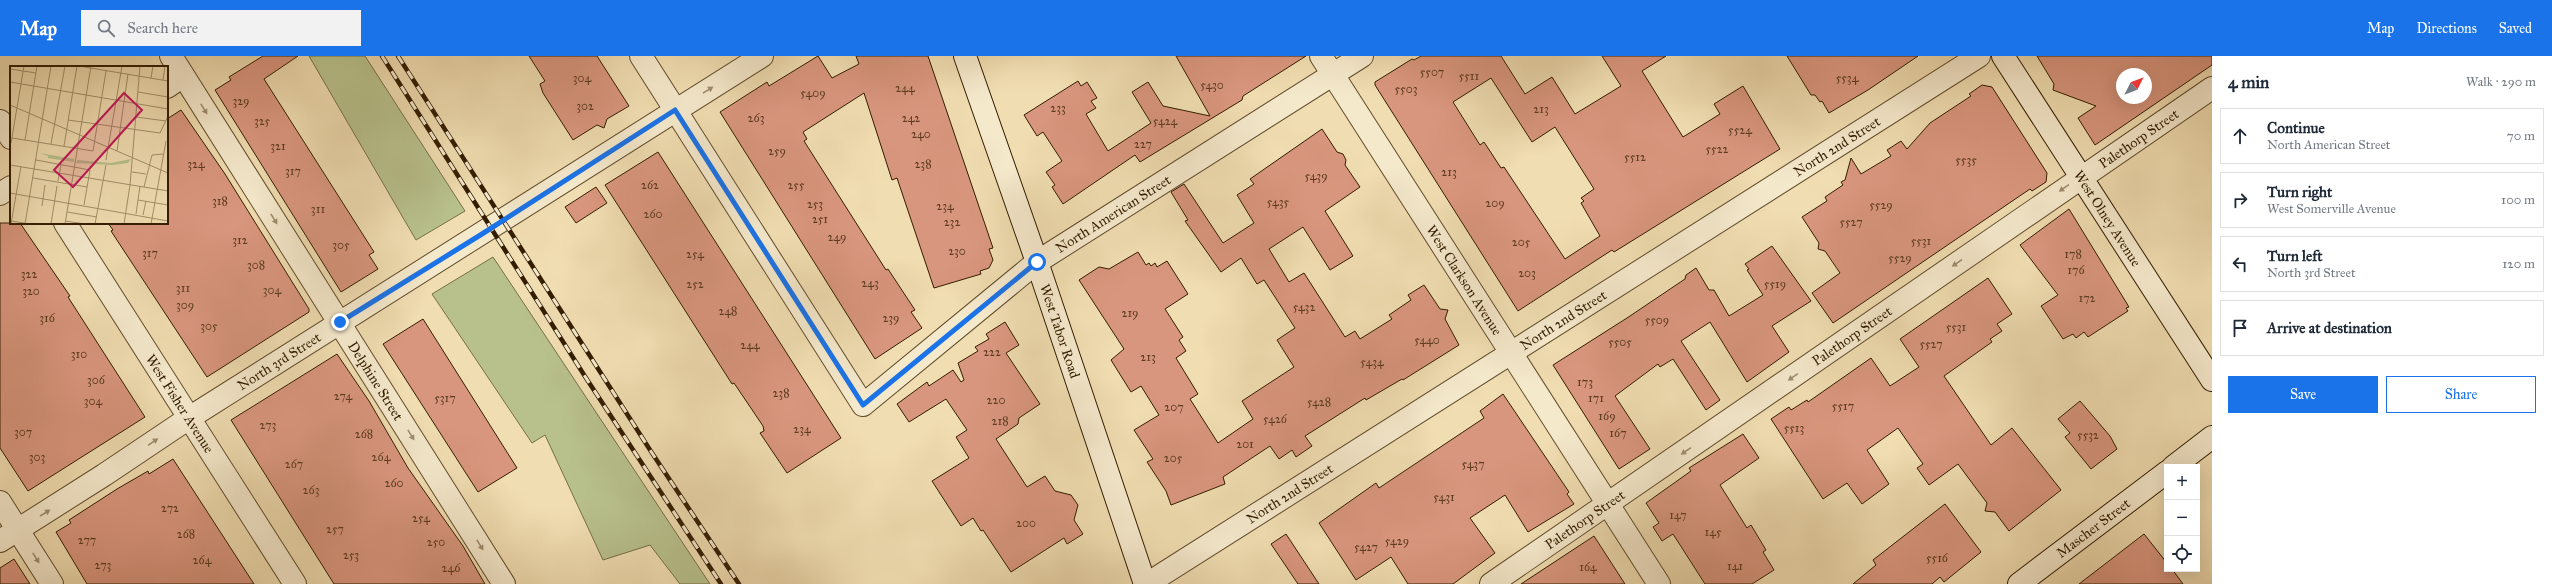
<!DOCTYPE html>
<html lang="en">
<head>
<meta charset="utf-8">
<style>
	:root { --surface:#fff; --page:#f2f2f3; --text:#1f2937; --muted:#747a83; --line:#e0e1e3; --accent:#1a73e8 }
	body { margin:0; font-family:"IM FELL Great Primer",serif; background:var(--page); color:var(--text) }
	.controls { position:absolute; right:12px; bottom:12px; display:grid; overflow:hidden; border-radius:0px; box-shadow:0 4px 16px #0002 }
	.controls button { width:36px; height:36px; display:grid; place-items:center; padding:0; border:0; border-bottom:1px solid var(--line); background:var(--surface); color:var(--text); font:20px sans-serif }
	.compass { position:absolute; left:2116px; top:12px; width:36px; height:36px; border-radius:50%; background:var(--surface); box-shadow:0 4px 16px #0002; rotate:48deg }
	.stop { position:absolute; width:12px; height:12px; margin:-9px; border:3px solid #1a73e8; border-radius:50%; background:#fff }
	.stop.end { background:#1a73e8; border-color:#fff; box-shadow:0 1px 4px #0008 }
	.list { margin:0; padding:0; list-style:none }
	h2 { display:flex; justify-content:space-between; align-items:center; height:52px; margin:0; padding:0 16px; font-size:17px }
	h2 small { font-size:13px; font-weight:400; color:var(--muted) }
	.list li { display:grid; grid-template-columns:26px 1fr auto; gap:12px; align-items:center; box-sizing:border-box; height:56px; margin:0 8px 8px; padding:0 8px; border:1px solid var(--line); border-radius:0px }
	.list b { display:block; font-size:15px; white-space:nowrap }
	.list p { margin:0; font-size:13px; white-space:nowrap; color:var(--muted) }
	.list em { font-size:13px; font-style:normal; color:var(--muted) }
	.actions { display:flex; gap:8px; padding:12px 16px }
	.actions a { flex:1; padding:9px 0; border:1px solid var(--accent); border-radius:0px; text-align:center; font-size:14px; color:var(--accent) }
	.actions .main { background:var(--accent); color:#fff }
	.icon { flex:none; width:22px; height:22px; fill:none; stroke:currentColor; stroke-width:2; stroke-linecap:round; stroke-linejoin:round }
	.map { position:relative; flex:none; width:2212px; height:528px; overflow:hidden }
	header { display:flex; align-items:center; gap:24px; box-sizing:border-box; height:56px; padding:0 20px; background:var(--accent); color:#fff }
	header strong { font-size:19px }
	nav { display:flex; gap:22px; margin-inline-start:auto; font-size:14px }
	.search { width:280px; height:36px; background:var(--page); display:flex; align-items:center; gap:10px; box-sizing:border-box; padding:0 14px; border-radius:0px; color:var(--muted); font-size:15px }
	main { display:flex }
	aside { flex:1; background:var(--surface) }
	.map>svg:first-child { display:block }
	.green { fill:#b8c18c; stroke:#766f46 }
	.building { fill:#d9967e; stroke:#331d00; fill-rule:evenodd }
	.lines { fill:none; stroke-linecap:round; stroke-linejoin:round }
	.street-casing { stroke:#624d2c; stroke-width:24 }
	.secondary-casing { stroke:#331d00; stroke-width:24 }
	.street { stroke:#f5e9cc; stroke-width:22 }
	.secondary { stroke:#f5e9cc; stroke-width:22 }
	.rail-casing { stroke:#331d00; stroke-width:4.5 }
	.rail { stroke:#f5e9cc; stroke-width:3; stroke-dasharray:9; stroke-linecap:butt }
	.oneway { fill:#9e8d70 }
	.route { stroke:#1a73e8; stroke-width:5 }
	.labels { text-anchor:middle; stroke-width:4; stroke-linejoin:round; paint-order:stroke }
	.number-label { font-size:12px; fill:#5c3b20 }
	.street-label { font-size:14px; fill:#331d00; stroke:#f5e9cc }
	.inset-road { fill:none; stroke:#a4906a; stroke-width:1 }
	.view { fill:#c2185b; fill-opacity:0.15; stroke:#c2185b; stroke-width:2 }
	.inset-edge { fill:none; stroke:#331d00; stroke-width:2 }
</style>
</head>
<body>
<header>
<strong>Map</strong>
<div class="search"><svg class="icon" aria-label="search" viewBox="0 0 24 24"><circle cx="10" cy="10" r="6"/><path d="M15 15l6 6"/></svg>Search here</div>
<nav><a>Map</a><a>Directions</a><a>Saved</a></nav>
</header>
<main>
<div class="map">
<svg width="2212" height="528" viewBox="0 0 2212 528">
	<rect width="100%" height="100%" fill="#f0ddb1"/>
	<filter id="stains"><feTurbulence type="fractalNoise" baseFrequency=".005" numOctaves="4"/><feColorMatrix values="0 0 0 0 .2 0 0 0 0 .09 0 0 0 0 .02 0 0 0 .5 -.17"/></filter>
	<radialGradient id="worn" r=".72"><stop offset=".6" stop-color="#630" stop-opacity="0"/><stop offset="1" stop-color="#630" stop-opacity=".3"/></radialGradient>
	<g class="green">
		<polygon points="309,0 365,0 465,155 416,184"/>
		<polygon points="493,201 710,528 680,528 650,489 603,504 545,379 532,387 432,238"/>
	</g>
	<g class="building">
		<polygon points="263,0 298,0 264,23 374,196 369,199 378,213 341,236 215,34 231,24 229,21"/>
		<polygon points="529,0 597,0 629,50 607,63 604,72 597,69 573,84 543,37 540,28 545,25"/>
		<polygon points="818,0 832,22 859,8 856,0 928,0 993,192 989,193 993,204 989,212 980,215 981,218 934,232 897,122 892,124 864,37 803,76 807,83 804,85 886,214 888,213 915,254 911,256 922,272 875,303 720,56 767,26 769,30"/>
		<polygon points="1176,0 1306,0 1243,40 1242,44 1140,106 1135,99 1063,148 1052,131 1055,129 1046,116 1062,105 1043,76 1037,80 1024,59 1078,25 1081,30 1087,26 1097,42 1091,45 1096,52 1086,58 1108,95 1151,67 1132,36 1148,26 1163,50 1210,60"/>
		<path d="M1421,0H1501L1525,38L1552,21L1575,58L1621,30L1602,0H1666L1642,15L1683,81L1720,58L1714,48L1743,30L1780,93L1614,196L1612,194L1518,255L1375,29V26L1412,3L1414,4ZM1491,22L1532,86L1555,71L1594,133L1581,142L1584,145L1581,147L1600,180L1565,203L1504,111L1501,112L1484,86L1480,89L1453,46Z"/>
		<polygon points="1787,0 1918,0 1868,34 1829,57 1822,45 1820,46 1815,39 1811,39"/>
		<path d="M2037,0H2212V9L2095,89L2078,62L2096,50L2053,34L2054,28ZM2122,18H2146V42H2122Z"/>
		<polygon points="1982,29 1992,31 2047,117 2046,126 2032,135 2030,133 1833,267 1812,237 1840,217 1825,195 1818,193 1819,187 1802,161 1827,145 1825,141 1843,129 1841,126 1845,124 1851,102 1861,118 1891,100 1887,94 1901,85 1907,93 1930,67 1971,40 1969,38"/>
		<polygon points="181,54 225,118 309,253 309,256 207,321 111,175 113,174 108,167 167,167 167,63"/>
		<polygon points="1322,73 1337,96 1343,98 1346,104 1345,109 1360,131 1325,155 1353,200 1330,214 1303,171 1269,193 1289,226 1304,217 1345,281 1355,275 1360,283 1392,263 1389,259 1411,244 1408,239 1424,229 1440,253 1448,254 1445,263 1459,289 1403,324 1402,323 1366,344 1365,342 1305,380 1312,390 1296,401 1292,394 1279,403 1270,390 1223,421 1225,428 1171,449 1166,435 1147,406 1153,403 1134,374 1159,359 1141,330 1131,336 1111,304 1124,293 1079,224 1099,211 1109,213 1138,196 1146,209 1149,207 1151,210 1155,207 1157,211 1167,205 1188,238 1165,253 1183,281 1179,284 1186,295 1176,302 1198,338 1190,343 1218,387 1253,363 1242,345 1294,311 1277,284 1295,272 1264,224 1257,228 1241,202 1221,216 1185,165 1188,164 1171,136 1184,128 1223,187 1254,167 1237,139 1254,128 1250,123"/>
		<polygon points="658,96 841,382 787,417 760,377 764,375 763,370 734,327 732,328 605,129"/>
		<polygon points="596,131 607,147 576,167 565,151"/>
		<polygon points="2069,153 2129,251 2126,252 2128,255 2088,281 2084,276 2076,282 2073,278 2063,283 2041,250 2058,239 2020,189"/>
		<polygon points="0,167 20,167 70,240 68,241 145,361 28,435 0,392"/>
		<polygon points="1772,190 1811,245 1772,270 1789,296 1747,326 1710,266 1681,285 1720,344 1706,354 1673,303 1660,311 1658,308 1615,340 1650,393 1619,413 1553,309 1627,262 1685,223 1686,219 1696,212 1709,234 1714,234 1729,260 1763,239 1747,214 1749,213 1745,208"/>
		<polygon points="1988,222 2012,258 1997,268 2002,275 1990,283 1992,286 1944,320 1991,389 2012,372 2061,434 2009,475 1995,456 1985,455 1987,447 1958,408 1929,429 1917,412 1923,408 1898,372 1867,394 1889,428 1862,448 1847,427 1823,443 1771,363 1789,351 1791,354 1807,344 1808,346 1871,302 1890,330 1919,311 1900,283"/>
		<polygon points="423,263 517,412 478,436 383,288"/>
		<polygon points="1005,266 1019,289 1006,297 1040,348 1019,362 1018,368 996,383 1027,431 1045,420 1055,435 1071,439 1078,449 1074,464 1083,478 1067,488 1064,482 1011,516 983,474 981,475 973,462 961,470 932,425 969,402 956,381 967,374 946,343 909,366 897,348 927,326 929,330 953,314 961,326 964,324 958,307 978,295 975,291 989,283 986,278"/>
		<polygon points="337,298 369,345 408,412 463,490 485,528 334,528 231,364"/>
		<polygon points="1503,338 1569,436 1567,438 1574,448 1528,476 1505,439 1470,462 1495,497 1453,528 1408,528 1391,501 1356,524 1319,467 1376,427 1379,432 1484,362 1480,355"/>
		<polygon points="2080,345 2110,380 2117,393 2091,413 2065,381 2070,377 2058,363"/>
		<polygon points="1743,378 1759,402 1720,429 1747,472 1751,469 1766,494 1763,496 1774,514 1752,528 1705,528 1673,478 1662,485 1653,471 1659,467 1646,447 1691,415 1689,412"/>
		<polygon points="173,403 254,528 87,528 56,476 71,467 69,464 117,433 148,415 149,418"/>
		<polygon points="1945,448 1981,496 1944,526 1940,521 1932,528 1853,528 1876,509 1873,504"/>
		<polygon points="1286,478 1319,528 1298,528 1271,488"/>
		<polygon points="2144,478 2167,507 2167,513 2172,513 2183,528 2079,528"/>
		<polygon points="1594,480 1625,528 1521,528"/>
		<polygon points="14,503 30,528 0,528 0,512"/>
	</g>
	<g class="lines">
		<g class="street-casing">
			<g id="street">
				<path id="s1" d="M171,0L504,528"/>
				<path id="s2" d="M641,0L863,349L1037,206L1362,0"/>
				<path id="s3" d="M1321,0L1659,528"/>
				<polyline points="167,31 183,20"/>
				<polyline points="0,65 11,82"/>
				<polyline points="0,138 11,131"/>
				<path id="s4" d="M65,167L295,528"/>
				<polyline points="0,446 52,528"/>
				<path id="s5" d="M0,485L104,419L189,362L762,0"/>
				<path id="s6" d="M1147,528L1979,0"/>
				<path id="s7" d="M1491,528L2212,32"/>
			</g>
		</g>
		<g class="secondary-casing">
			<g id="secondary">
				<path id="s8" d="M965,0L1037,206L1145,528"/>
				<path id="s9" d="M2003,0L2212,324"/>
				<polyline points="2173,411 2212,381"/>
				<path id="s10" d="M2019,528L2167,416"/>
			</g>
		</g>
		<use href="#street" class="street"/>
		<use href="#secondary" class="secondary"/>
		<g class="rail-casing">
			<g id="rail">
				<polyline points="382,0 586,322 721,528"/>
				<polyline points="398,0 652,397 739,528"/>
			</g>
		</g>
		<use href="#rail" class="rail"/>
	</g>
	<defs><path id="oneway-solid" d="M-6-.8H1V-3.2L6.5 0L1 3.2V.8H-6Z"/></defs>
	<g class="oneway">
		<use href="#oneway-solid" transform="translate(708 34) rotate(-32)"/>
		<use href="#oneway-solid" transform="translate(204 53) rotate(58)"/>
		<use href="#oneway-solid" transform="translate(2064 132) rotate(145)"/>
		<use href="#oneway-solid" transform="translate(274 163) rotate(58)"/>
		<use href="#oneway-solid" transform="translate(1957 207) rotate(145)"/>
		<use href="#oneway-solid" transform="translate(1793 321) rotate(145)"/>
		<use href="#oneway-solid" transform="translate(411 379) rotate(58)"/>
		<use href="#oneway-solid" transform="translate(153 386) rotate(-34)"/>
		<use href="#oneway-solid" transform="translate(1686 395) rotate(145)"/>
		<use href="#oneway-solid" transform="translate(45 457) rotate(-32)"/>
		<use href="#oneway-solid" transform="translate(480 489) rotate(58)"/>
		<use href="#oneway-solid" transform="translate(36 502) rotate(58)"/>
	</g>
	<g class="lines">
		<polyline class="route" points="340,266 482,178 675,54 863,349 1037,206"/>
	</g>
	<g class="labels">
		<g class="number-label">
			<text x="1432" y="20">5507</text>
			<text x="1469" y="24">5511</text>
			<text x="582" y="26">304</text>
			<text x="1847" y="26">5534</text>
			<text x="1212" y="33">5430</text>
			<text x="905" y="36">244</text>
			<text x="1406" y="37">5503</text>
			<text x="813" y="41">5409</text>
			<text x="241" y="49">329</text>
			<text x="585" y="54">302</text>
			<text x="1058" y="56">233</text>
			<text x="1541" y="57">213</text>
			<text x="756" y="66">263</text>
			<text x="911" y="66">242</text>
			<text x="262" y="69">325</text>
			<text x="1165" y="69">5424</text>
			<text x="1740" y="78">5524</text>
			<text x="921" y="82">240</text>
			<text x="1143" y="92">227</text>
			<text x="278" y="94">321</text>
			<text x="1717" y="97">5522</text>
			<text x="777" y="99">259</text>
			<text x="1635" y="105">5512</text>
			<text x="1966" y="108">5535</text>
			<text x="196" y="112">324</text>
			<text x="923" y="112">238</text>
			<text x="293" y="119">317</text>
			<text x="1449" y="120">213</text>
			<text x="1316" y="124">5439</text>
			<text x="650" y="133">262</text>
			<text x="796" y="133">255</text>
			<text x="220" y="149">318</text>
			<text x="1278" y="150">5435</text>
			<text x="1495" y="151">209</text>
			<text x="815" y="152">253</text>
			<text x="1881" y="153">5529</text>
			<text x="945" y="154">234</text>
			<text x="318" y="157">311</text>
			<text x="653" y="162">260</text>
			<text x="820" y="167">251</text>
			<text x="952" y="170">232</text>
			<text x="1851" y="170">5527</text>
			<text x="837" y="185">249</text>
			<text x="240" y="188">312</text>
			<text x="1921" y="189">5531</text>
			<text x="1521" y="190">205</text>
			<text x="341" y="193">305</text>
			<text x="957" y="199">230</text>
			<text x="150" y="201">317</text>
			<text x="695" y="202">254</text>
			<text x="2073" y="202">178</text>
			<text x="1900" y="206">5529</text>
			<text x="256" y="213">308</text>
			<text x="2076" y="218">176</text>
			<text x="1527" y="221">203</text>
			<text x="29" y="222">322</text>
			<text x="870" y="231">243</text>
			<text x="695" y="232">252</text>
			<text x="1775" y="232">5519</text>
			<text x="183" y="236">311</text>
			<text x="272" y="238">304</text>
			<text x="31" y="239">320</text>
			<text x="2087" y="246">172</text>
			<text x="185" y="253">309</text>
			<text x="1304" y="255">5432</text>
			<text x="728" y="259">248</text>
			<text x="1130" y="261">219</text>
			<text x="47" y="266">316</text>
			<text x="891" y="266">239</text>
			<text x="1657" y="268">5509</text>
			<text x="209" y="274">305</text>
			<text x="1956" y="275">5531</text>
			<text x="1427" y="288">5440</text>
			<text x="1620" y="290">5505</text>
			<text x="1931" y="292">5527</text>
			<text x="750" y="293">244</text>
			<text x="992" y="300">222</text>
			<text x="79" y="302">310</text>
			<text x="1148" y="305">213</text>
			<text x="1372" y="310">5434</text>
			<text x="96" y="328">306</text>
			<text x="1585" y="330">173</text>
			<text x="781" y="341">238</text>
			<text x="343" y="344">274</text>
			<text x="445" y="346">5317</text>
			<text x="1596" y="346">171</text>
			<text x="996" y="348">220</text>
			<text x="93" y="349">304</text>
			<text x="1319" y="350">5428</text>
			<text x="1843" y="354">5517</text>
			<text x="1174" y="355">207</text>
			<text x="1607" y="364">169</text>
			<text x="1275" y="367">5426</text>
			<text x="1000" y="369">218</text>
			<text x="268" y="373">273</text>
			<text x="1794" y="376">5513</text>
			<text x="802" y="377">234</text>
			<text x="23" y="380">307</text>
			<text x="1618" y="381">167</text>
			<text x="364" y="382">268</text>
			<text x="2088" y="383">5532</text>
			<text x="1245" y="392">201</text>
			<text x="37" y="405">303</text>
			<text x="381" y="405">264</text>
			<text x="1173" y="406">205</text>
			<text x="294" y="412">267</text>
			<text x="1473" y="412">5437</text>
			<text x="394" y="431">260</text>
			<text x="311" y="438">263</text>
			<text x="1444" y="445">5431</text>
			<text x="170" y="456">272</text>
			<text x="1678" y="463">147</text>
			<text x="421" y="466">254</text>
			<text x="1026" y="471">200</text>
			<text x="335" y="477">257</text>
			<text x="1713" y="480">145</text>
			<text x="186" y="482">268</text>
			<text x="87" y="488">277</text>
			<text x="1397" y="489">5429</text>
			<text x="436" y="490">250</text>
			<text x="1366" y="495">5427</text>
			<text x="351" y="503">253</text>
			<text x="1937" y="506">5516</text>
			<text x="202" y="508">264</text>
			<text x="103" y="513">273</text>
			<text x="1735" y="514">141</text>
			<text x="1588" y="515">164</text>
			<text x="451" y="516">246</text>
		</g>
		<g class="street-label">
			<text dy="5" stroke="none"><textPath href="#s7" startOffset="786">Palethorp Street</textPath></text>
			<text dy="5" stroke="none"><textPath href="#s6" startOffset="817">North 2nd Street</textPath></text>
			<text dy="5" stroke="none"><textPath href="#s2" startOffset="729">North American Street</textPath></text>
			<text dy="5" stroke="none"><textPath href="#s9" startOffset="193">West Olney Avenue</textPath></text>
			<text dy="5" stroke="none"><textPath href="#s3" startOffset="266">West Clarkson Avenue</textPath></text>
			<text dy="5" stroke="none"><textPath href="#s6" startOffset="493">North 2nd Street</textPath></text>
			<text dy="5" stroke="none"><textPath href="#s8" startOffset="291">West Tabor Road</textPath></text>
			<text dy="5" stroke="none"><textPath href="#s7" startOffset="438">Palethorp Street</textPath></text>
			<text dy="5" stroke="none"><textPath href="#s5" startOffset="332">North 3rd Street</textPath></text>
			<text dy="5" stroke="none"><textPath href="#s1" startOffset="384">Delphine Street</textPath></text>
			<text dy="5" stroke="none"><textPath href="#s4" startOffset="214">West Fisher Avenue</textPath></text>
			<text dy="5" stroke="none"><textPath href="#s6" startOffset="169">North 2nd Street</textPath></text>
			<text dy="5" stroke="none"><textPath href="#s7" startOffset="114">Palethorp Street</textPath></text>
			<text dy="5" stroke="none"><textPath href="#s10" startOffset="93">Mascher Street</textPath></text>
		</g>
	</g>
	<g transform="translate(10 10)">
		<rect width="158" height="158" fill="#f0ddb1"/>
		<path d="M29,87L64,93V96L38,92V90ZM121,93L118,97L103,99L66,97L67,94L101,97Z" fill="#b8c18c"/>
		<path class="inset-road" d="M69,0L158,15M0,3L26,7M141,12L143,0M153,14L155,0M0,16L158,43M128,26L158,31M0,39L158,107M126,51L156,55M58,54L150,67L158,50M2,72L83,85L96,5M15,74L27,0M1,77L14,0M41,78L55,0M54,80L67,0M107,85L118,8M26,94L80,104L74,139M96,94L112,0M0,99L158,125M122,106L136,108M23,112L77,121M48,115L51,99M134,121L142,89L153,88M0,127L158,155M128,134L158,139M32,140L35,119M57,146L87,151M126,148L130,120M133,149L136,135M1,155L20,158M55,155L75,158M1,158L11,100M15,158L41,0M41,158L47,120M55,158L81,0M85,158L96,99M114,158L120,119L130,0M141,158L156,75"/>
		<path class="view" d="M114,27L132,44L63,121L44,104Z"/>
		<rect width="158" height="158" class="inset-edge"/>
	</g>
	<rect width="100%" height="100%" filter="url(#stains)"/>
	<rect width="100%" height="100%" fill="url(#worn)"/>
</svg>
<div class="controls">
<button>+</button>
<button>−</button>
<button><svg class="icon" aria-label="locate" viewBox="0 0 24 24"><circle cx="12" cy="12" r="6"/><path d="M12 2v4M12 18v4M2 12h4M18 12h4"/></svg></button>
</div>
<svg class="compass" viewBox="-18 -18 36 36"><path d="M0-13l5 13h-10z" fill="#e53935"/><path d="M0 13l5-13h-10z" fill="#747a83"/></svg>
<div class="stop" style="left:1037px;top:206px"></div>
<div class="stop end" style="left:340px;top:266px"></div>
</div>
<aside>
<h2>4 min<small>Walk · 290 m</small></h2>
<ul class="list">
<li><svg class="icon" aria-label="ahead" viewBox="0 0 24 24"><path d="M12 20V5M6 11l6-6 6 6"/></svg><div><b>Continue</b><p>North American Street</p></div><em>70 m</em></li>
<li><svg class="icon" aria-label="right" viewBox="0 0 24 24"><path d="M7 20v-9h11M14 6l5 5-5 5"/></svg><div><b>Turn right</b><p>West Somerville Avenue</p></div><em>100 m</em></li>
<li><svg class="icon" aria-label="left" viewBox="0 0 24 24"><path d="M17 20v-9H6M10 6l-5 5 5 5"/></svg><div><b>Turn left</b><p>North 3rd Street</p></div><em>120 m</em></li>
<li><svg class="icon" aria-label="arrive" viewBox="0 0 24 24"><path d="M6 21V4h12l-3 4 3 4H6"/></svg><div><b>Arrive at destination</b></div></li>
</ul>
<div class="actions"><a class="main">Save</a><a>Share</a></div>
</aside>
</main>
</body>
</html>
